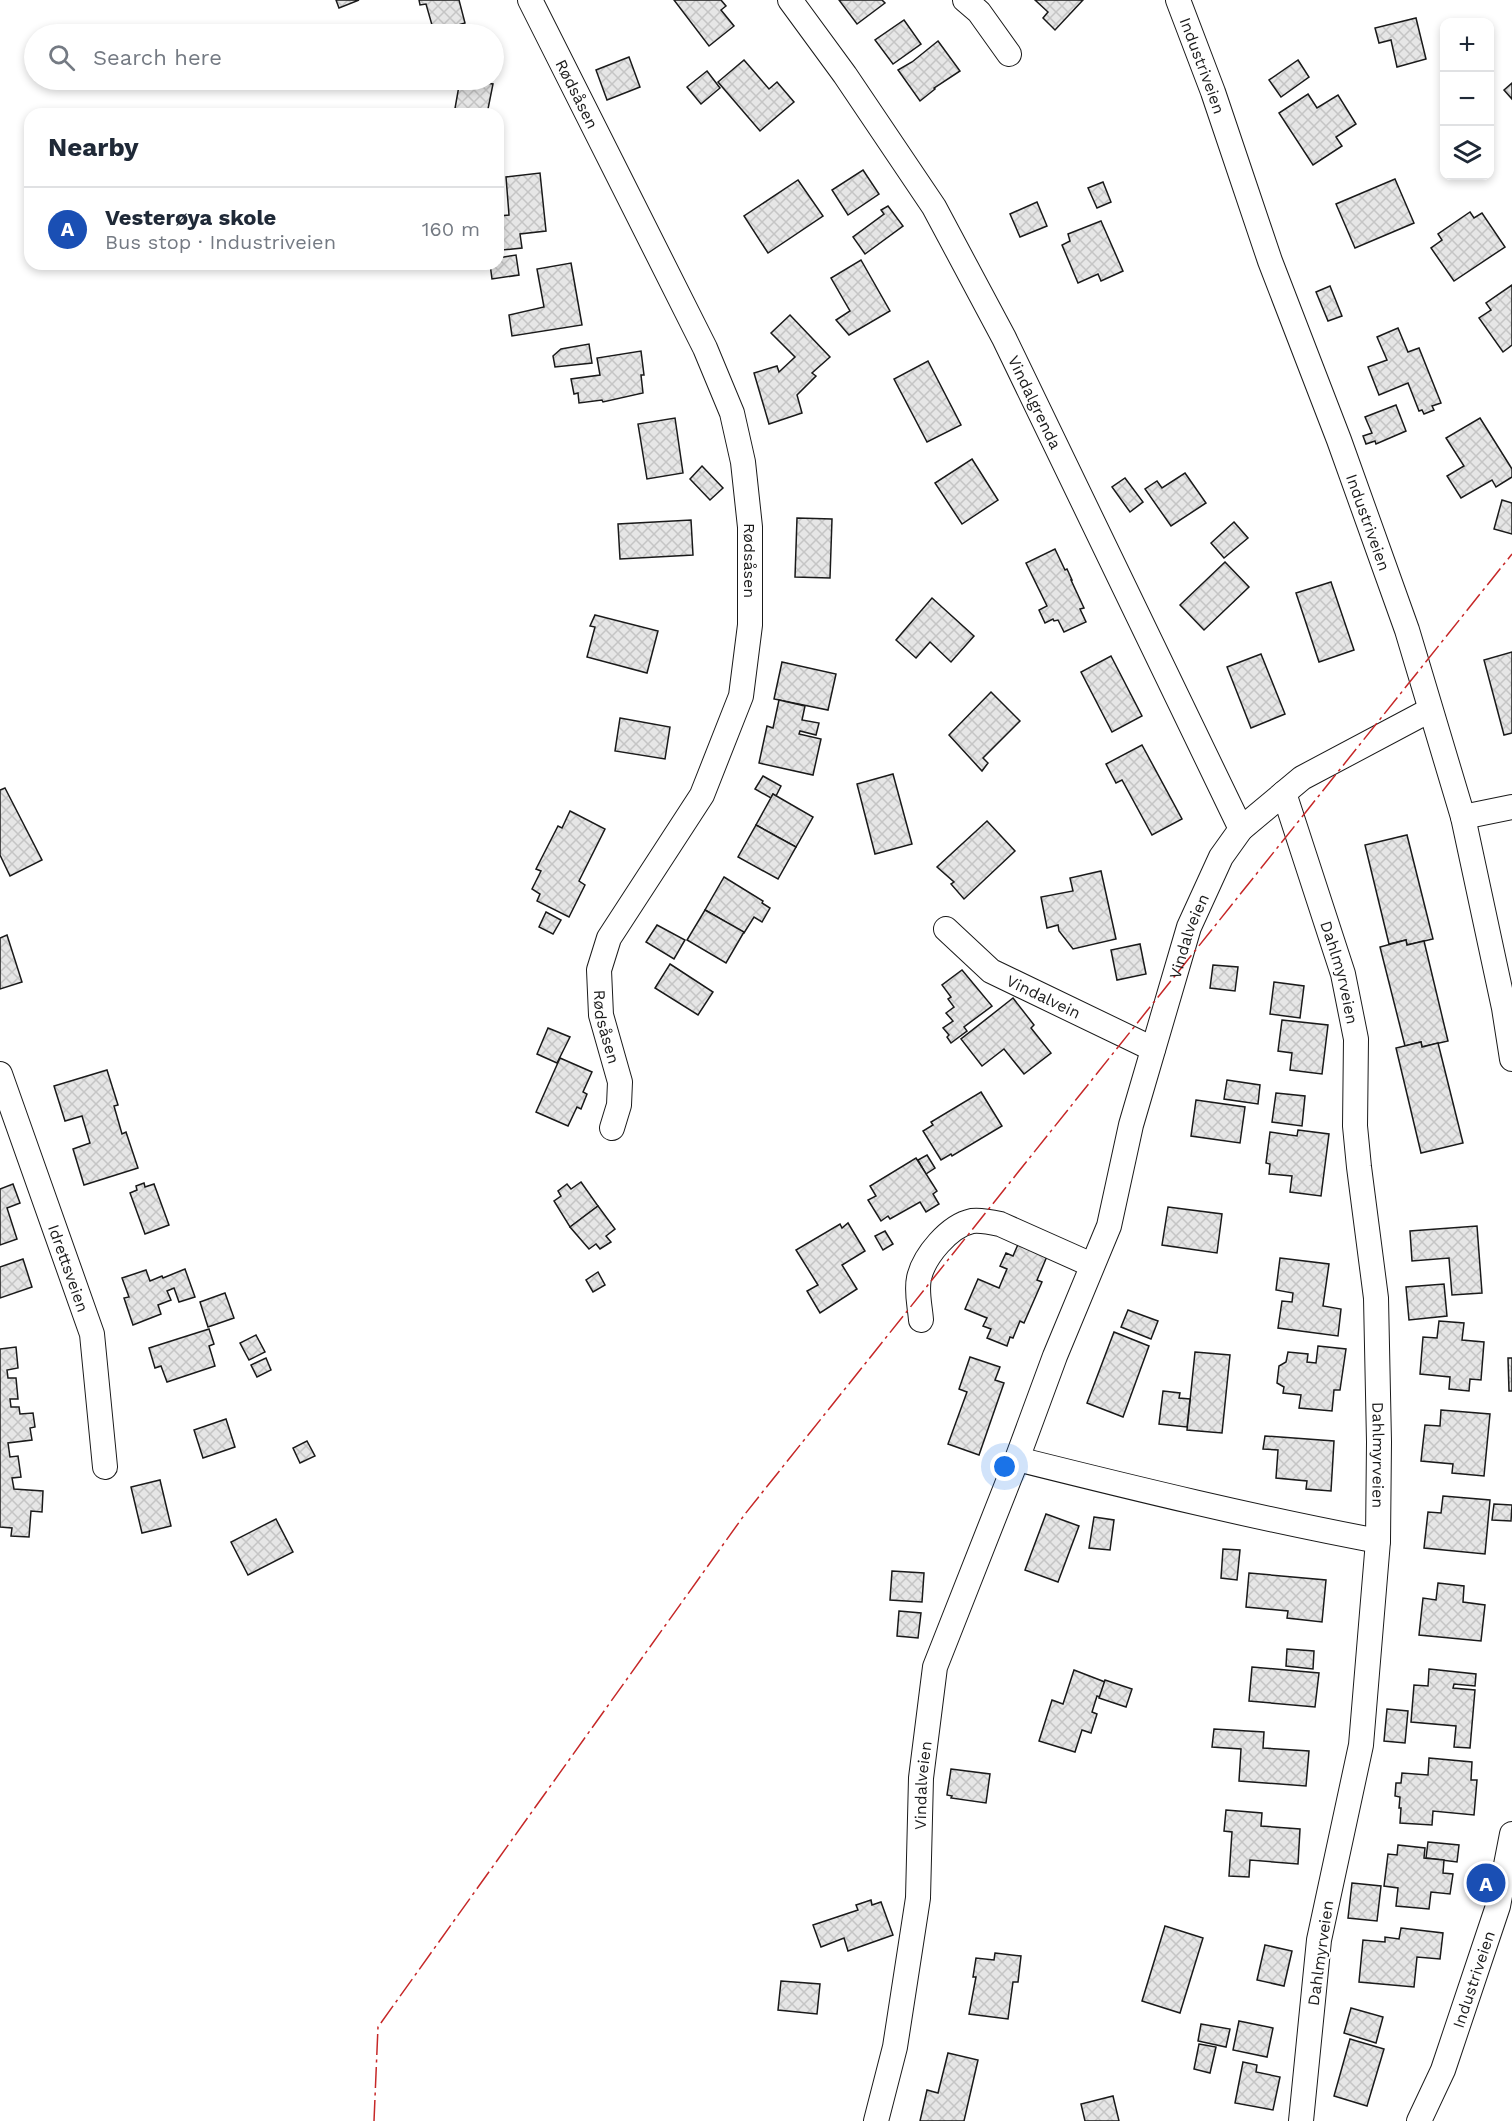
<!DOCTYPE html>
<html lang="en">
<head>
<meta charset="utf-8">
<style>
	:root { --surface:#fff; --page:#f2f2f3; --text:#1f2937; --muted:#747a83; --line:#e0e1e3; --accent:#c62828 }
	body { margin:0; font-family:"Work Sans",sans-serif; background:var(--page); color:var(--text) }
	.controls { position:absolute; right:18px; top:18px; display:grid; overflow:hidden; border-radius:12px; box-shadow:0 3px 9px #0003 }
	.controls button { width:54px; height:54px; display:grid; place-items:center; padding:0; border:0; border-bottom:2px solid var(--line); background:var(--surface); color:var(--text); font:30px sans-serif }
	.you { position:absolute; left:1005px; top:1467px; width:21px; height:21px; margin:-15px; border:4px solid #fff; border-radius:50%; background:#1a73e8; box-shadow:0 0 0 9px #1a73e833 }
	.badge { display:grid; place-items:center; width:39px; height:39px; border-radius:50%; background:var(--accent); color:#fff; font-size:20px; font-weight:700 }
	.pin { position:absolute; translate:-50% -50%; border:3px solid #fff; box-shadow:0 2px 6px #0006 }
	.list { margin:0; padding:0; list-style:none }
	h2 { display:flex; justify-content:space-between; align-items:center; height:78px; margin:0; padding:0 24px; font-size:26px }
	h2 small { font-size:20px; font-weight:400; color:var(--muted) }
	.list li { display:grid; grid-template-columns:39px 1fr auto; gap:18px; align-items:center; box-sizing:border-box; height:84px; padding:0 24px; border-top:2px solid var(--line) }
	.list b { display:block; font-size:22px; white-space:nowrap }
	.list p { margin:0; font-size:20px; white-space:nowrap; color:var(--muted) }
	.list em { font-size:20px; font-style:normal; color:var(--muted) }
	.icon { flex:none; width:33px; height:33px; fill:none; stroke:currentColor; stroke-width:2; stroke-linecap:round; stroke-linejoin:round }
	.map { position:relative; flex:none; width:1512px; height:2121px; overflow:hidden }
	.search { position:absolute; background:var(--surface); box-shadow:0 3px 9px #0003; left:24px; top:24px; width:480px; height:66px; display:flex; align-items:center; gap:15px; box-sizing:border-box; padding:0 21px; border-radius:33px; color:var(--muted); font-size:22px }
	.panel { position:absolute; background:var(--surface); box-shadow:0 3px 9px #0003; left:24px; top:108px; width:480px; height:162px; border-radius:18px }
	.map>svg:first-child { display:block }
	.building { fill:url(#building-cross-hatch); stroke:#1a1a1a; stroke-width:1.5 }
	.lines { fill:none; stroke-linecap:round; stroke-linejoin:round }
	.minor-casing { stroke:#1a1a1a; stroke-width:26 }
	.minor { stroke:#fff; stroke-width:24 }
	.power { stroke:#c62828; stroke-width:1.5; stroke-dasharray:21 4.5 3 4.5; stroke-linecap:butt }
	.labels { text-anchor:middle; stroke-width:4.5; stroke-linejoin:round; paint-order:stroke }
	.street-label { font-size:16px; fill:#1a1a1a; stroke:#fff }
</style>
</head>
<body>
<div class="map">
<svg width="1512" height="2121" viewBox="0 0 1512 2121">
	<defs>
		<pattern id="building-cross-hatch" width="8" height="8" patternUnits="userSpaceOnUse" patternTransform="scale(1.5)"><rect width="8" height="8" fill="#e6e6e6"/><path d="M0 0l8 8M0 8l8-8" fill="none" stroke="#c5c5c5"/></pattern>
	</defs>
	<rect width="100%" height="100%" fill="#fff"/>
	<g class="building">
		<polygon points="336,0 359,0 339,8"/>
		<polygon points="419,0 459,0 465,23 434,32 426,4 420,5"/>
		<polygon points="674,0 721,0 726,6 721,10 734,26 709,46"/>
		<polygon points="839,0 882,0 885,3 857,24"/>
		<polygon points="1035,0 1083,0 1055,30 1043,18 1048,12"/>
		<polygon points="1416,18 1426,59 1397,67 1391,40 1379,43 1375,28"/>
		<polygon points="904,20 921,44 893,64 875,40"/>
		<polygon points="938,41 960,71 934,88 935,89 920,101 898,70 912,62"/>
		<polygon points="629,57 640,87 607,100 596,70"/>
		<polygon points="744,60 769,89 777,82 794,102 760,131 718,82"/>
		<polygon points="1298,60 1309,77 1281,97 1269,80"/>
		<polygon points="707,71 720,88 701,104 687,87"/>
		<polygon points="460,80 493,84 487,114 454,114"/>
		<polygon points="1512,83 1512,99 1504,90"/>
		<polygon points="1308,94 1317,108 1338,95 1356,124 1336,137 1342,146 1313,165 1279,113"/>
		<polygon points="863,170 879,194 848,215 832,190"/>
		<polygon points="540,173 546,231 520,234 522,248 502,250 499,216 509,215 506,177"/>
		<polygon points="1395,179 1414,223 1355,248 1336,204"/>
		<polygon points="798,180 823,216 768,253 744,216"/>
		<polygon points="1103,182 1111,202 1097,208 1088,188"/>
		<polygon points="1037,202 1047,226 1020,237 1010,214"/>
		<polygon points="888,206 903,226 865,254 853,237 884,214 881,210"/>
		<polygon points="1470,212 1474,218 1482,213 1505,247 1454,281 1431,248 1442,240 1438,234"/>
		<polygon points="1101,221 1123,271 1101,281 1098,274 1078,283 1062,245 1070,241 1068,234"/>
		<polygon points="516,255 519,275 492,279 490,264 498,264 498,258"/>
		<polygon points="861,260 890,311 849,335 836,320 850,311 831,278"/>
		<polygon points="571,263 582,325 512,336 509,315 544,307 537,269"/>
		<polygon points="1512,285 1512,345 1503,352 1479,318 1491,310 1486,303"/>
		<polygon points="1330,286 1342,316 1328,321 1316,292"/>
		<polygon points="790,315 830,357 812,373 816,376 797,395 802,413 769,424 754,373 777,366 779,372 795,357 771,333"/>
		<polygon points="1398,328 1408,352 1419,348 1441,403 1432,406 1434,410 1424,414 1422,410 1419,411 1408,383 1379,395 1368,367 1387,360 1377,337"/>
		<polygon points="589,344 592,363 555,367 553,356 561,349"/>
		<polygon points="641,351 644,375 641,375 643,393 603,402 602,400 579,403 578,393 574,394 571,379 600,375 597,358"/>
		<polygon points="928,361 961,425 927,442 894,379"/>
		<polygon points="1396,405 1406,431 1376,444 1375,441 1366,444 1363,436 1372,433 1365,417"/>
		<polygon points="675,418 683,473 647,479 638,424"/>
		<polygon points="1480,418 1512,469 1512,477 1496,487 1492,480 1461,498 1447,476 1464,466 1446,438"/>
		<polygon points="972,459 998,500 962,524 935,483"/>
		<polygon points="702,466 723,488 710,500 690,479"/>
		<polygon points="1185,473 1206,503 1171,526 1145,489 1157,481 1162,488"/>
		<polygon points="1125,478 1143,502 1130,512 1112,487"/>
		<polygon points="1502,500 1512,503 1512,534 1494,529"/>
		<polygon points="797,518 832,519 830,578 795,577"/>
		<polygon points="691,520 693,555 620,559 618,524"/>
		<polygon points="1234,522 1248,538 1224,558 1211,543"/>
		<polygon points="1055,549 1065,570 1067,569 1072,580 1071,580 1084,608 1080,609 1086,622 1064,632 1058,620 1054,621 1053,619 1045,623 1039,610 1047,606 1026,563"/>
		<polygon points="1225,562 1249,587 1204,630 1180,605"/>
		<polygon points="1331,582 1354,650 1319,662 1296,593"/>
		<polygon points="932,598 974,636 951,662 930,642 916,658 896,640"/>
		<polygon points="595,615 658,631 647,673 587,657 595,627 590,626"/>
		<polygon points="1512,652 1512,733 1504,735 1484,660"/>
		<polygon points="1261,654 1285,714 1251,728 1227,667"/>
		<polygon points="1111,656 1142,716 1112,732 1081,672"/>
		<polygon points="782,662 836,674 828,710 774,699"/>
		<polygon points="991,692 1020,721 983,758 988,763 982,771 949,735"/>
		<polygon points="779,700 805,706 802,720 819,723 816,735 800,731 799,734 821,739 813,775 759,763 767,726 773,728"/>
		<polygon points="620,718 670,727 665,759 615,751"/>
		<polygon points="1142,745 1182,819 1152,835 1122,780 1116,783 1106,764"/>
		<polygon points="893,774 912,844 875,854 857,784"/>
		<polygon points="763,776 781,786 776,796 773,794 771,798 755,789"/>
		<polygon points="5,788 42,860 10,876 0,855 0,790"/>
		<polygon points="773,794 813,817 796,847 756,825"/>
		<polygon points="570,811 605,829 579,881 585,885 569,917 537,901 540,894 532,889 541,871 536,869 558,826 562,828"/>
		<polygon points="987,821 1015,851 964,899 951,884 954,882 937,867"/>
		<polygon points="756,825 796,847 778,879 738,857"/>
		<polygon points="1407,835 1433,939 1407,945 1406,940 1389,944 1365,845"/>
		<polygon points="1101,871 1116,939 1073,949 1059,931 1058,925 1047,928 1041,897 1073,891 1070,878"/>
		<polygon points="724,877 763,901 762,903 770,908 762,922 754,917 744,933 705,910"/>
		<polygon points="705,910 744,932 726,963 687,940"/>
		<polygon points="546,912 561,920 553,934 539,927"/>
		<polygon points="657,925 685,940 674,959 646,942"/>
		<polygon points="7,935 22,982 0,989 0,938"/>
		<polygon points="1406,940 1407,945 1424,941 1448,1041 1422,1047 1421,1042 1405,1046 1380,947"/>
		<polygon points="1140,944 1146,974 1117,980 1111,950"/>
		<polygon points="670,964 713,992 698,1015 655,988"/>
		<polygon points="1213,965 1238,967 1235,991 1210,988"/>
		<polygon points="962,970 992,1006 964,1027 967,1031 951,1043 947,1037 949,1035 943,1028 953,1021 946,1013 954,1007 948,999 951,997 942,985"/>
		<polygon points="1274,982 1304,986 1300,1018 1270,1014"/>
		<polygon points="1013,998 1034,1025 1031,1028 1051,1053 1024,1074 1004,1049 982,1066 961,1039"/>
		<polygon points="1282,1020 1328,1025 1322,1074 1290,1070 1292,1053 1278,1051"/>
		<polygon points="548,1028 570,1037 557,1063 537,1054"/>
		<polygon points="1421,1042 1422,1047 1438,1043 1463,1143 1421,1153 1396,1048"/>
		<polygon points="560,1058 592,1072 583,1092 587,1094 581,1109 577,1107 568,1126 536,1112"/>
		<polygon points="107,1070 118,1105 114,1106 122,1134 126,1132 138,1168 84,1185 73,1149 90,1143 82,1116 65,1121 54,1086"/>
		<polygon points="1227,1080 1260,1085 1258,1104 1224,1099"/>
		<polygon points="981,1092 1002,1126 952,1156 951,1154 941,1160 923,1131 933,1125 931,1122"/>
		<polygon points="1276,1093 1305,1096 1302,1126 1272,1122"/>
		<polygon points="1196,1100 1245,1107 1240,1143 1191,1136"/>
		<polygon points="1298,1130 1329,1134 1321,1196 1290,1192 1292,1176 1269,1174 1270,1164 1266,1163 1270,1132 1297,1136"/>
		<polygon points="927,1155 935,1168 926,1174 918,1160"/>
		<polygon points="916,1158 937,1191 933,1194 939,1204 926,1212 920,1202 890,1219 888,1216 881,1221 868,1200 876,1196 870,1186"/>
		<polygon points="581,1182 598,1206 570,1227 554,1201 561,1196 558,1191 567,1184 571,1189"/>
		<polygon points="144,1183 145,1187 154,1184 169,1225 145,1234 130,1193 137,1190 136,1186"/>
		<polygon points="13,1184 20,1203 7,1208 17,1239 0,1245 0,1189"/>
		<polygon points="598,1206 615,1229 606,1236 611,1242 600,1249 596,1244 589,1249 570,1227"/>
		<polygon points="1168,1207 1222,1214 1217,1253 1162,1245"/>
		<polygon points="848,1223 865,1251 842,1265 857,1289 820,1313 807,1291 818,1285 796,1250 840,1224 842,1228"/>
		<polygon points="1477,1226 1482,1293 1452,1295 1449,1258 1412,1261 1410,1231"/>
		<polygon points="885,1231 893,1244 883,1250 875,1236"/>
		<polygon points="1019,1242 1048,1254 1037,1280 1042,1282 1024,1323 1020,1321 1013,1338 1010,1337 1007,1346 987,1338 991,1329 983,1326 987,1318 965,1309 978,1279 999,1288 1007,1269 1000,1266 1006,1253 1013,1256"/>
		<polygon points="1280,1258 1329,1264 1323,1306 1341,1309 1338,1336 1278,1328 1282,1301 1292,1302 1293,1293 1276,1290"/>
		<polygon points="23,1259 32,1287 0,1298 0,1267"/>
		<polygon points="185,1269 195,1297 179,1302 174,1288 167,1291 171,1300 158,1305 161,1314 133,1325 124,1298 129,1297 122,1278 146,1270 150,1281 162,1276 163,1278"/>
		<polygon points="598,1272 605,1285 593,1292 586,1280"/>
		<polygon points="1444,1284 1447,1316 1409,1320 1406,1287"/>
		<polygon points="225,1293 234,1318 208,1327 200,1302"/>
		<polygon points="1128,1310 1158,1321 1151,1339 1121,1327"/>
		<polygon points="1439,1321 1464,1323 1462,1340 1484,1342 1481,1380 1470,1379 1469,1391 1449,1389 1450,1377 1420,1374 1423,1337 1437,1338"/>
		<polygon points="209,1329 214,1344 209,1346 215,1366 167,1382 161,1366 155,1368 149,1348"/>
		<polygon points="1114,1332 1149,1346 1123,1417 1087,1403"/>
		<polygon points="256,1335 265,1352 249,1360 240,1343"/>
		<polygon points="1318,1346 1346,1349 1340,1390 1334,1390 1332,1411 1299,1408 1301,1395 1283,1393 1284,1387 1277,1383 1279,1366 1286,1362 1288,1352 1308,1354 1307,1362 1316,1363"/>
		<polygon points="16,1347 18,1368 7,1370 8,1378 16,1378 18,1399 10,1399 11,1407 19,1407 20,1414 33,1413 35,1427 30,1428 32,1440 8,1443 10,1457 18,1456 21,1477 12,1478 14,1489 43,1491 42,1512 31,1511 29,1537 11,1536 12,1528 0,1527 0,1349"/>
		<polygon points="1195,1352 1230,1355 1222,1433 1187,1430"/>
		<polygon points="970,1357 1000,1367 995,1380 1004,1383 979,1455 948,1444 967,1392 959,1389"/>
		<polygon points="266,1358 271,1370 257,1377 251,1365"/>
		<polygon points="1508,1358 1512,1358 1512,1391 1509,1391"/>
		<polygon points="1163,1391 1180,1393 1179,1398 1190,1399 1187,1427 1159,1424"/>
		<polygon points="1441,1410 1490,1414 1484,1476 1452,1473 1453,1464 1421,1461 1425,1425 1440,1426"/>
		<polygon points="226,1419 235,1447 203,1458 194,1430"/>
		<polygon points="1265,1436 1334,1441 1331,1491 1306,1489 1307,1481 1276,1478 1278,1450 1263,1449"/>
		<polygon points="307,1441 315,1456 300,1463 293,1448"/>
		<polygon points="160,1480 171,1526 142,1533 131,1487"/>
		<polygon points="1443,1496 1490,1500 1485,1554 1424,1548 1428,1512 1441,1513"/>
		<polygon points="1494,1504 1512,1505 1511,1521 1492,1520"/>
		<polygon points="1046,1514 1079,1526 1058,1582 1025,1570"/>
		<polygon points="1094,1517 1114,1520 1110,1550 1089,1548"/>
		<polygon points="276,1519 293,1552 248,1575 231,1542"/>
		<polygon points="1223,1549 1240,1550 1237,1580 1221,1578"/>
		<polygon points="892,1571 924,1573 922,1602 890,1600"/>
		<polygon points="1249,1573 1326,1580 1322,1622 1287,1618 1288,1611 1246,1607"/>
		<polygon points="1438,1583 1464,1586 1463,1602 1485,1605 1481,1641 1419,1635 1423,1598 1436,1600"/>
		<polygon points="899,1611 921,1613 918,1638 897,1636"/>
		<polygon points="1287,1649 1314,1651 1313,1669 1286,1666"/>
		<polygon points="1252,1667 1319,1673 1315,1707 1249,1701"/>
		<polygon points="1429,1669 1476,1674 1475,1686 1454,1684 1453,1688 1475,1690 1470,1748 1454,1747 1456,1726 1411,1722 1414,1685 1428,1686"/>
		<polygon points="1074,1670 1105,1682 1100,1697 1097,1696 1092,1712 1097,1714 1091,1733 1082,1730 1075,1752 1039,1741 1052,1700 1063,1704"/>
		<polygon points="1105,1680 1132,1689 1126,1707 1099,1698"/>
		<polygon points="1387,1709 1408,1711 1405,1743 1384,1741"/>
		<polygon points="1214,1729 1264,1732 1263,1748 1309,1751 1306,1786 1239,1781 1241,1749 1212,1747"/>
		<polygon points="1429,1758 1472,1762 1471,1780 1477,1780 1474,1815 1433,1811 1432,1825 1400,1823 1401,1808 1399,1808 1400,1797 1395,1796 1396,1783 1401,1783 1402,1773 1428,1775"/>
		<polygon points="951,1769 990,1774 986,1803 951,1798 952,1796 947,1795"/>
		<polygon points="1226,1810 1262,1813 1261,1826 1300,1829 1298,1864 1250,1860 1249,1877 1229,1876 1232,1832 1224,1831"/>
		<polygon points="1428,1842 1459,1845 1457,1862 1426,1858"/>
		<polygon points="1398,1845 1425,1848 1424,1858 1444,1860 1443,1873 1453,1874 1450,1894 1431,1892 1429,1909 1396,1906 1398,1888 1384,1886 1388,1854 1397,1855"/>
		<polygon points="1352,1883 1381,1886 1377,1921 1348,1918"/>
		<polygon points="871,1900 872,1905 881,1902 893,1935 848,1951 844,1938 821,1947 813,1925 858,1910 856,1905"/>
		<polygon points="1165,1926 1203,1938 1180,2013 1142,2001"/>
		<polygon points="1401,1928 1443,1933 1440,1959 1417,1957 1414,1987 1359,1982 1363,1940 1385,1942 1385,1937 1399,1939"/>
		<polygon points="1265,1945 1292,1951 1284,1986 1257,1980"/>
		<polygon points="995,1953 1021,1956 1018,1982 1013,1982 1008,2019 969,2014 976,1977 973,1977 976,1958 994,1960"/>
		<polygon points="781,1981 820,1984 817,2014 778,2010"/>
		<polygon points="1351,2008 1383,2017 1376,2043 1344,2033"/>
		<polygon points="1239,2021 1273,2028 1267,2057 1233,2050"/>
		<polygon points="1201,2024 1230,2029 1226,2047 1198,2041"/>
		<polygon points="1350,2039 1384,2049 1367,2106 1334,2096"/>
		<polygon points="1199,2044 1216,2047 1210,2073 1194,2069"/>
		<polygon points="948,2053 978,2060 964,2121 920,2121 927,2090 938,2093"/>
		<polygon points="1243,2062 1257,2065 1256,2072 1280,2077 1273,2110 1235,2103"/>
		<polygon points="1113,2096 1119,2121 1085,2121 1081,2104"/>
	</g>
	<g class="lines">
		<g class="minor-casing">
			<g id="minor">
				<path id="s1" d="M530,0L705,348L732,413L743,462L750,527V625L741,696L702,795L609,938L599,970L601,1015L620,1082L619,1105L612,1128"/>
				<path id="s2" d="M790,0L845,75L934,207L1004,338L1241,829"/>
				<polyline points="965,0 979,12 1009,54"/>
				<path id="s3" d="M1178,0L1213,92L1270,261L1339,440L1407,630L1463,817L1504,1008L1512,1059"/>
				<path id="s4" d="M1284,793L1343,974L1356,1039L1355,1126L1359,1167L1376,1298L1379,1442L1378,1541L1361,1745L1319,1940L1301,2121"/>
				<polyline points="1463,817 1512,807"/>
				<path id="s5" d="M946,929L991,971L1153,1049"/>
				<path id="s6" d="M0,1074L92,1334L105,1467"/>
				<path d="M921,1320C920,1306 916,1292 919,1278C924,1256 949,1226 972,1221C981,1220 991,1222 1000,1224L1092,1265"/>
				<path d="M1017,1459C1137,1489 1256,1518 1378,1541"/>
				<path id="s7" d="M876,2121L895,2047L918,1898L921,1778L935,1667L1017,1459L1055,1356L1109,1226L1131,1125L1189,927L1221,857L1241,829L1302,778L1430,710"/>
				<path id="s8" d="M1419,2121L1443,2070L1498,1906L1512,1834"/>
			</g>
		</g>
		<use href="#minor" class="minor"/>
		<polyline class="power" points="374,2121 378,2027 745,1514 1512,554"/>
	</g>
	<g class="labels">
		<g class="street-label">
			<text dy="6" stroke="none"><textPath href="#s3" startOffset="70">Industriveien</textPath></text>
			<text dy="6" stroke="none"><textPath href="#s1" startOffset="105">Rødsåsen</textPath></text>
			<text dy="6" stroke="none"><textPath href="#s2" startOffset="472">Vindalgrenda</textPath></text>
			<text dy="6" stroke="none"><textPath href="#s3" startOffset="556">Industriveien</textPath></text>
			<text dy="6" stroke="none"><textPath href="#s1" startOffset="609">Rødsåsen</textPath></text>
			<text dy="6" stroke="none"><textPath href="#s7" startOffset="1234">Vindalveien</textPath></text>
			<text dy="6" stroke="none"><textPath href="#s4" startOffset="188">Dahlmyrveien</textPath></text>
			<text dy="6" stroke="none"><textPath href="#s5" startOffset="120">Vindalvein</textPath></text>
			<text dy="6" stroke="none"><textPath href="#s1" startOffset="1113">Rødsåsen</textPath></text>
			<text dy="6" stroke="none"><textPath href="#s6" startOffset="206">Idrettsveien</textPath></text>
			<text dy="6" stroke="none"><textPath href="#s4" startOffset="674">Dahlmyrveien</textPath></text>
			<text dy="6" stroke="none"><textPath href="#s7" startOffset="340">Vindalveien</textPath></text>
			<text transform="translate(1320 1953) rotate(-82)" y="6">Dahlmyrveien</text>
			<text dy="6" stroke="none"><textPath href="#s8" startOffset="152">Industriveien</textPath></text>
		</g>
	</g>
</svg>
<div class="controls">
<button>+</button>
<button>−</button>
<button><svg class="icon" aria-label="layers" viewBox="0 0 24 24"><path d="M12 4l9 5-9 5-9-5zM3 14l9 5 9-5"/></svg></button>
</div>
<div class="you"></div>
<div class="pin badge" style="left:1486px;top:1883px;background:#1a4fb4">A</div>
<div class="search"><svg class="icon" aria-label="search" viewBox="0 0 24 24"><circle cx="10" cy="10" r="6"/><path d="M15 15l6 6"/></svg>Search here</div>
<section class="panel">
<h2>Nearby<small></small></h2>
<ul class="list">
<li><span class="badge" style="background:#1a4fb4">A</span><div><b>Vesterøya skole</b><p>Bus stop · Industriveien</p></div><em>160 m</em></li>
</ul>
</section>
</div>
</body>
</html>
